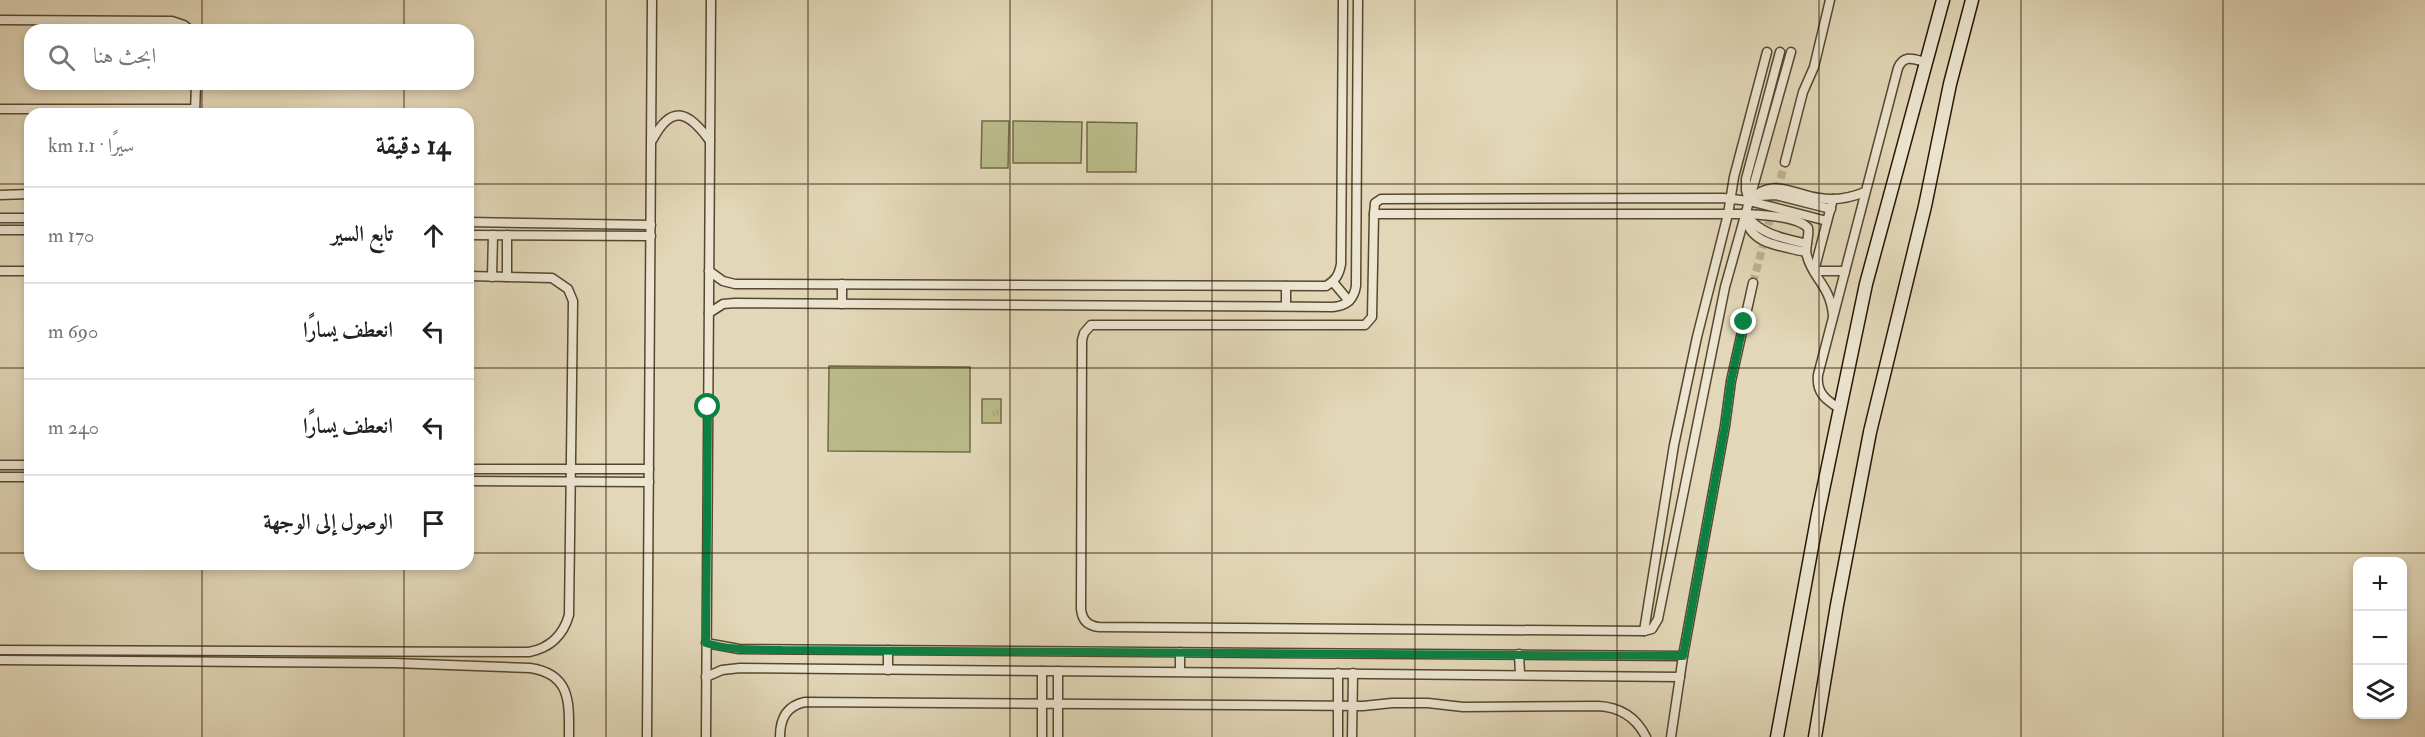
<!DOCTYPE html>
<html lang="ar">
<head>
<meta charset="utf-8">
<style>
	:root { --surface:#fff; --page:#f6f6f6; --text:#222; --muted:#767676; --line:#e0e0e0 }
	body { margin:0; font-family:"IM FELL Double Pica",Amiri,serif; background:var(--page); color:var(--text); direction:rtl }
	.controls { position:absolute; right:18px; bottom:18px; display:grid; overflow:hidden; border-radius:12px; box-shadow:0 3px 9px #0003 }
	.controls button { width:54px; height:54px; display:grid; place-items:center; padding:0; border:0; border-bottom:2px solid var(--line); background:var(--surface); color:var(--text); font:30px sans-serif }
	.stop { position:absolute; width:18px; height:18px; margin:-14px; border:4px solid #0b8043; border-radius:50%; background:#fff }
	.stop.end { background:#0b8043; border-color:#fff; box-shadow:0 2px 6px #0008 }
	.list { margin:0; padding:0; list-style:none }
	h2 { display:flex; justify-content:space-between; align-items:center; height:78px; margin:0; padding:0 24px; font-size:26px }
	h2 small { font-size:20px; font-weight:400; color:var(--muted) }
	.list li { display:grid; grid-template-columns:39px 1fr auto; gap:18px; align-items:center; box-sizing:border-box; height:96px; padding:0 24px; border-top:2px solid var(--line) }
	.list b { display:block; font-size:22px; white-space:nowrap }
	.list em { font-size:20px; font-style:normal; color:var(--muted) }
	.icon { flex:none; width:33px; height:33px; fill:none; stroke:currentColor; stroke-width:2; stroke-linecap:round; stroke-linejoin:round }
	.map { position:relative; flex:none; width:2425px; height:737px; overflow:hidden; direction:ltr }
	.search { position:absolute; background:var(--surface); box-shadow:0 3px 9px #0003; left:24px; top:24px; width:450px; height:66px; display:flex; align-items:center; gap:15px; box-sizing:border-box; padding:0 21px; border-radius:18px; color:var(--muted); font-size:22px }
	.panel { position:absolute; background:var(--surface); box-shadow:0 3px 9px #0003; left:24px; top:108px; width:450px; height:462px; border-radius:18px; direction:rtl }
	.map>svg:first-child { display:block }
	.grass { fill:url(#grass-tufts); stroke:#726a45; stroke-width:1.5 }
	.garden { fill:#babc8a; stroke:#726a45; stroke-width:1.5 }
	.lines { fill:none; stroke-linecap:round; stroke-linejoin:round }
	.street-tunnel { stroke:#bdb193; stroke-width:8; stroke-dasharray:8 4; stroke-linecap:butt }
	.street-casing { stroke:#57472e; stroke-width:11 }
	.secondary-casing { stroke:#291700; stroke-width:15 }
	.street { stroke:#ece5d1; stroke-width:8 }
	.secondary { stroke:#ece5d1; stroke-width:12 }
	.route { stroke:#0b8043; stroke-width:8 }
	.grid { fill:none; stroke:#291700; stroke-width:1.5; stroke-opacity:0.55 }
</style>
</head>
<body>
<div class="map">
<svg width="2425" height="737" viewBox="0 0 2425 737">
	<defs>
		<pattern id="grass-tufts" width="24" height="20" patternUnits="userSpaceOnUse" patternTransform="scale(1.5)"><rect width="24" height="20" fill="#babc8a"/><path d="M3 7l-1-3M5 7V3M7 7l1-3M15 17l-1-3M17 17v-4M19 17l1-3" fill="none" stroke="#a0a175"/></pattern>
	</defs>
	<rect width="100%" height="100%" fill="#e2d7b8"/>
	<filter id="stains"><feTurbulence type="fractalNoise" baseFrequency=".00333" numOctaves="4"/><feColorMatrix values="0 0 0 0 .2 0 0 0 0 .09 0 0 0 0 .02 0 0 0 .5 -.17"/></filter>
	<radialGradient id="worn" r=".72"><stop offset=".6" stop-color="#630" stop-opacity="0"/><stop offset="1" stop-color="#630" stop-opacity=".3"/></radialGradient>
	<rect class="grass" x="982" y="399" width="19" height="24"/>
	<g class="garden">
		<polygon points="982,121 1009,121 1008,168 981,168"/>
		<polygon points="1013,121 1082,122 1081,163 1013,163"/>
		<polygon points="1087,122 1137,123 1136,172 1087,172"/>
		<polygon points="829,366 970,367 970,452 828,451"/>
	</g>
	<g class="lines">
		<polyline class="street-tunnel" points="1753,283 1785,162"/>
		<g class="street-casing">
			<g id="street">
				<polyline points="0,20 172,21 184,25 190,30"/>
				<path d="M1791,52L1725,287L1658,619L1652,629L1644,631L1099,627C1088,626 1082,620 1081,609L1082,340L1084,333L1091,325H1365L1372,317L1374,214L1375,203L1381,199L1723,198L1749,201L1827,221"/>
				<polyline points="0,109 195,109"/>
				<polyline points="195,114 196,84"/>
				<path d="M653,139C672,103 689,112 710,141"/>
				<polyline points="1785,162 1803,92 1814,67 1830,0"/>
				<polyline points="0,195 30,194"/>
				<polyline points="1760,196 1776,195 1831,209"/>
				<polyline points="1833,199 1814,271 1845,271"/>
				<polyline points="1749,201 1746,190 1746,179 1780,52"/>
				<path d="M1750,201C1771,176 1794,195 1819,198C1835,201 1850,198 1865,192"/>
				<path d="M1374,214H1745C1762,215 1797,216 1808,228C1810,237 1804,246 1807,256C1813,279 1830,285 1833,315"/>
				<path d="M1746,215C1761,235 1783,238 1807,244"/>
				<polyline points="0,218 30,218"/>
				<path d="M1746,218C1750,245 1783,246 1805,252"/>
				<polyline points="468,222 651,225"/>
				<polyline points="0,230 30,230"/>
				<polyline points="468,235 651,236"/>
				<polyline points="0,271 30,271"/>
				<path d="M709,271L723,281L735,284L1326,286C1336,280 1339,275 1341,264L1343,0"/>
				<polyline points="492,277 493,235"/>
				<polyline points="507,277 507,235"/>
				<polyline points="1333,282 1349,301"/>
				<polyline points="1286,286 1286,306"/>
				<polyline points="842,304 842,284"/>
				<path d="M709,313L723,304L735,303L1333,307C1346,306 1354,299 1356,286L1358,0"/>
				<path d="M1840,409C1826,400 1816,393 1818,375L1898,68C1904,54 1914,59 1925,62"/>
				<polyline points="0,465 30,465"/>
				<polyline points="468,469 649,469"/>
				<polyline points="0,477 30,477"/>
				<polyline points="468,481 649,482"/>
				<polyline points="1644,631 1674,445 1697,337 1728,214 1734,177 1767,52"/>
				<polyline points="706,643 739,649 1683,656"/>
				<path d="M0,650L529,652C550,648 563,636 569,615L573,301L568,289L552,278L468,276"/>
				<polyline points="888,650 888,670"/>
				<polyline points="1180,652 1180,671"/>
				<polyline points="1519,654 1520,674"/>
				<path d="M0,660L394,663L530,668C572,674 569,704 569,737"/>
				<polyline points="706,677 722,670 740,668 1680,677"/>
				<polyline points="647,737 652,0"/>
				<polyline points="706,737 711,0"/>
				<path d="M780,737C780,719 786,706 805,702L1363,706L1392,703H1428L1463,707L1598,706C1620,707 1636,717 1646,737"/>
				<polyline points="1042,737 1042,671"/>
				<polyline points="1058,737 1058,671"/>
				<polyline points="1338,737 1338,673"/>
				<polyline points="1352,737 1353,673"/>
				<polyline points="1671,737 1683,656 1725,426 1731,381 1753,283"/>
			</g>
		</g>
		<g class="secondary-casing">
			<g id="secondary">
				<polyline points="1777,737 1818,514 1866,284 1943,0"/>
				<polyline points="1815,737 1837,605 1870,432 1925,206 1950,84 1972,0"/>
			</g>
		</g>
		<use href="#street" class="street"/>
		<use href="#secondary" class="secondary"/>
	</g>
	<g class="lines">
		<path class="route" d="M708,407L706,643C731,651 756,649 782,650L1683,656L1725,426L1731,381L1744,322"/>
	</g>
	<path class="grid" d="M202,0V30M404,0V30M606,0V737M808,0V737M1010,0V737M1212,0V737M1415,0V737M1617,0V737M1819,0V737M2021,0V737M2223,0V737M202,84V114M404,84V114M0,184H30M468,184H2425M0,368H30M468,368H2425M0,553H30M468,553H2425M202,564V737M404,564V737"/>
	<rect width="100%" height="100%" filter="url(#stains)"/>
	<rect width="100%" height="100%" fill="url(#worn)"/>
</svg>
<div class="controls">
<button>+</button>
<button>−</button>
<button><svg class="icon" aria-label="layers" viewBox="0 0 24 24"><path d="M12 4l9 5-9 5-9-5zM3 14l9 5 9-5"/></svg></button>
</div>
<div class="stop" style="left:708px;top:407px"></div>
<div class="stop end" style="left:1744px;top:322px"></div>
<div class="search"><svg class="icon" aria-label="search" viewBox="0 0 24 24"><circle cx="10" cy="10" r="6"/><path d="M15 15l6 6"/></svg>ابحث هنا</div>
<section class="panel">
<h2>14 دقيقة<small>سيرًا · 1.1 km</small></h2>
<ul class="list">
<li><svg class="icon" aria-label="ahead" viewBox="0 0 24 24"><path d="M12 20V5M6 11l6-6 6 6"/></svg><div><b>تابع السير</b></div><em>170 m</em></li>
<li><svg class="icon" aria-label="left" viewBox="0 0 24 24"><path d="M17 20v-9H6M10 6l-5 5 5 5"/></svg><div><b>انعطف يسارًا</b></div><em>690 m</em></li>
<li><svg class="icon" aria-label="left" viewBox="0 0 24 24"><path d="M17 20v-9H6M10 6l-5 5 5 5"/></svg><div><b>انعطف يسارًا</b></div><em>240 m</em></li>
<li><svg class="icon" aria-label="arrive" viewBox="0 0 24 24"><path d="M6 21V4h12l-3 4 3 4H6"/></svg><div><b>الوصول إلى الوجهة</b></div></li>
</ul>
</section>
</div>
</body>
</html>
